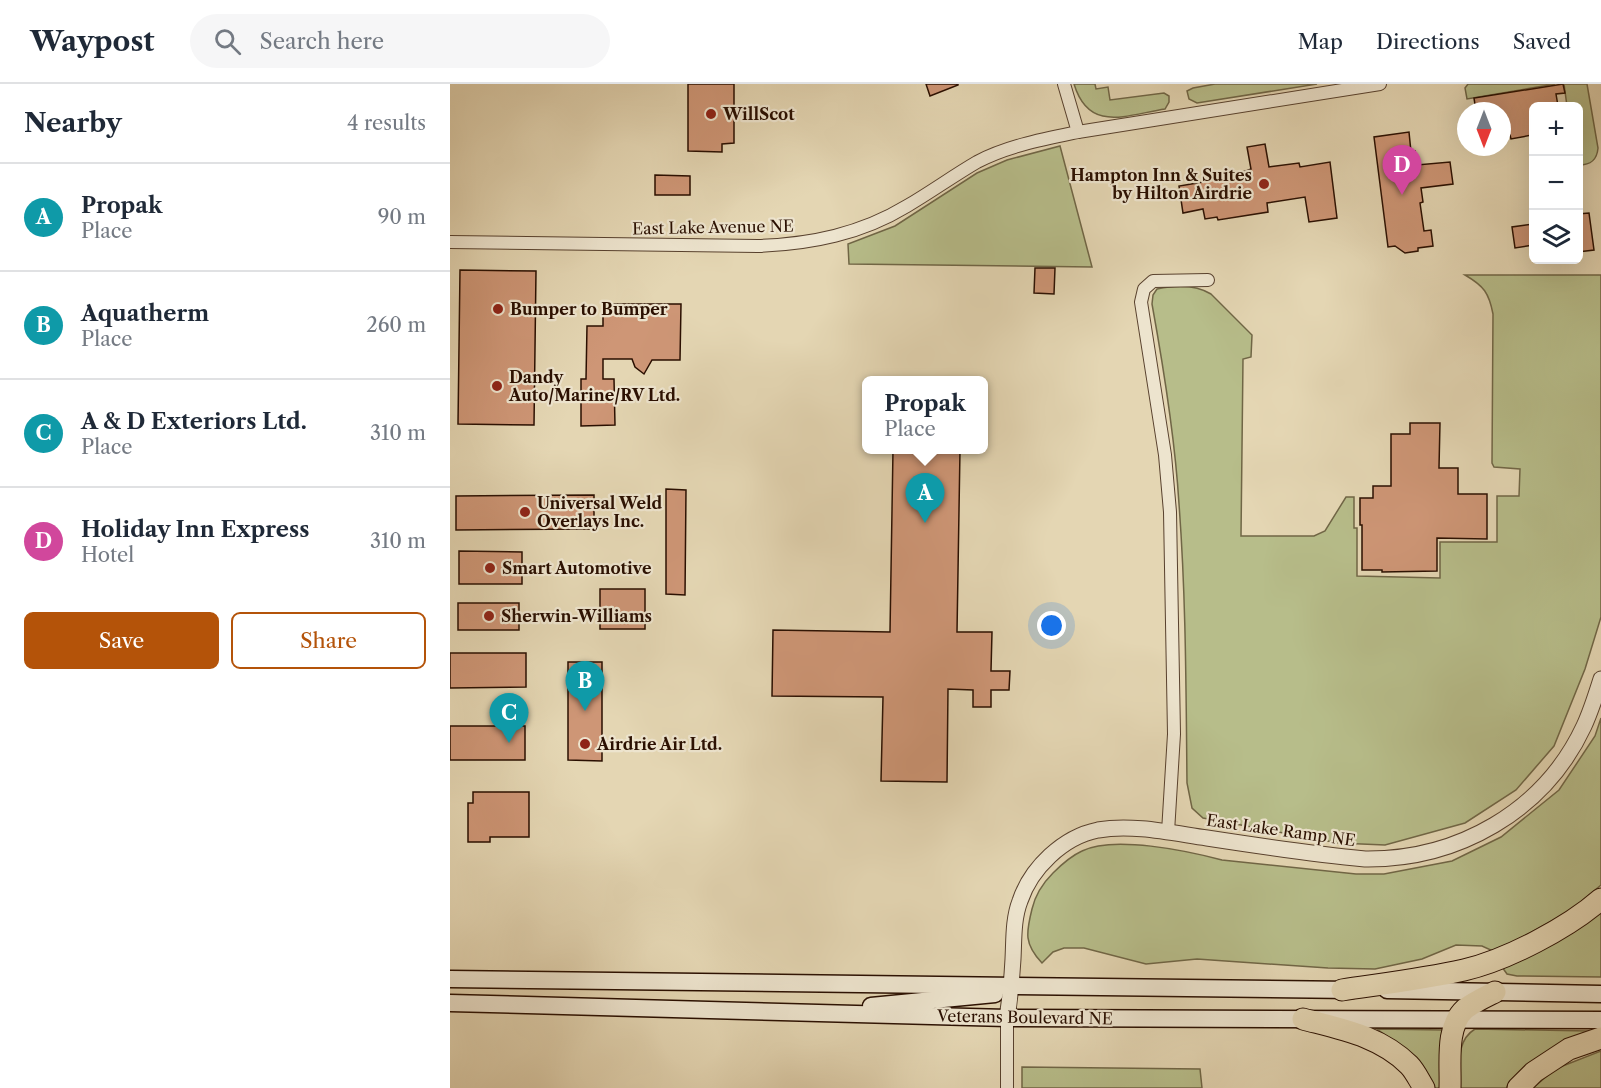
<!DOCTYPE html>
<html lang="en">
<head>
<meta charset="utf-8">
<style>
	:root { --surface:#fff; --page:#f6f6f7; --text:#1f2937; --muted:#747a83; --line:#e0e1e3; --accent:#b45309 }
	body { margin:0; font-family:"Libre Caslon Text",serif; background:var(--page); color:var(--text) }
	.controls { position:absolute; right:18px; top:18px; display:grid; overflow:hidden; border-radius:9px; box-shadow:0 6px 24px #0002 }
	.controls button { width:54px; height:54px; display:grid; place-items:center; padding:0; border:0; border-bottom:2px solid var(--line); background:var(--surface); color:var(--text); font:30px sans-serif }
	.compass { position:absolute; left:1007px; top:18px; width:54px; height:54px; border-radius:50%; background:var(--surface); box-shadow:0 6px 24px #0002; rotate:180deg }
	.you { position:absolute; left:602px; top:542px; width:21px; height:21px; margin:-15px; border:4px solid #fff; border-radius:50%; background:#1a73e8; box-shadow:0 0 0 9px #1a73e833 }
	.badge { display:grid; place-items:center; width:39px; height:39px; border-radius:50%; background:var(--accent); color:#fff; font-size:20px; font-weight:700 }
	.pin { position:absolute; translate:-50% -50px; filter:drop-shadow(0 2px 3px #0008) }
	.pin::after { content:''; position:absolute; top:32px; width:21px; height:18px; background:inherit; clip-path:polygon(0 0,100% 0,50% 100%) }
	.popup { position:absolute; left:412px; top:292px; width:126px; height:78px; box-sizing:border-box; display:grid; place-content:center; border-radius:9px; background:var(--surface); filter:drop-shadow(0 2px 4px #0005); font-size:20px; white-space:nowrap; color:var(--muted) }
	.popup b { font-size:22px; color:var(--text) }
	.popup::after { content:''; position:absolute; left:50%; top:100%; margin-left:-12px; border:12px solid transparent; border-top-color:var(--surface) }
	.list { margin:0; padding:0; list-style:none }
	h2 { display:flex; justify-content:space-between; align-items:center; height:78px; margin:0; padding:0 24px; font-size:26px }
	h2 small { font-size:20px; font-weight:400; color:var(--muted) }
	.list li { display:grid; grid-template-columns:39px 1fr auto; gap:18px; align-items:center; box-sizing:border-box; height:108px; padding:0 24px; border-top:2px solid var(--line) }
	.list b { display:block; font-size:22px; white-space:nowrap }
	.list p { margin:0; font-size:20px; white-space:nowrap; color:var(--muted) }
	.list em { font-size:20px; font-style:normal; color:var(--muted) }
	.actions { display:flex; gap:12px; padding:18px 24px }
	.actions a { flex:1; padding:14px 0; border:2px solid var(--accent); border-radius:9px; text-align:center; font-size:21px; color:var(--accent) }
	.actions .main { background:var(--accent); color:#fff }
	.icon { flex:none; width:33px; height:33px; fill:none; stroke:currentColor; stroke-width:2; stroke-linecap:round; stroke-linejoin:round }
	.map { position:relative; flex:none; width:1151px; height:1004px; overflow:hidden }
	header { display:flex; align-items:center; gap:36px; box-sizing:border-box; height:84px; padding:0 30px; background:var(--surface); border-bottom:2px solid var(--line) }
	header strong { font-size:28px }
	nav { display:flex; gap:33px; margin-inline-start:auto; font-size:21px }
	.search { width:420px; height:54px; background:var(--page); display:flex; align-items:center; gap:15px; box-sizing:border-box; padding:0 21px; border-radius:33px; color:var(--muted); font-size:22px }
	main { display:flex }
	aside { flex:1; background:var(--surface) }
	.map>svg:first-child { display:block }
	.green { fill:#b7bd8a; stroke:#706646; stroke-width:1.5 }
	.building { fill:#ce9676; stroke:#2a0f01; stroke-width:1.5 }
	.lines { fill:none; stroke-linecap:round; stroke-linejoin:round }
	.minor-casing { stroke:#58412e; stroke-width:14 }
	.tertiary-casing { stroke:#58412e; stroke-width:17 }
	.secondary-casing { stroke:#2a0f01; stroke-width:19 }
	.motorway-casing { stroke:#2a0f01; stroke-width:23 }
	.minor { stroke:#ede4ce; stroke-width:12 }
	.tertiary { stroke:#ede4ce; stroke-width:15 }
	.secondary { stroke:#ede4ce; stroke-width:16 }
	.motorway { stroke:#e4d6b3; stroke-width:21 }
	.poi-dot { fill:#8f2418; stroke:#ede4ce; stroke-width:2 }
	.labels { text-anchor:middle; stroke-width:4.5; stroke-linejoin:round; paint-order:stroke }
	.poi-label { font-size:16px; font-weight:bold; fill:#2a0f01; stroke:#ede4ce; text-anchor:start }
	.street-label { font-size:16px; fill:#2a0f01; stroke:#ede4ce }
</style>
</head>
<body>
<header>
<strong>Waypost</strong>
<div class="search"><svg class="icon" aria-label="search" viewBox="0 0 24 24"><circle cx="10" cy="10" r="6"/><path d="M15 15l6 6"/></svg>Search here</div>
<nav><a>Map</a><a>Directions</a><a>Saved</a></nav>
</header>
<main>
<aside>
<h2>Nearby<small>4 results</small></h2>
<ul class="list">
<li><span class="badge" style="background:#0f9aa8">A</span><div><b>Propak</b><p>Place</p></div><em>90 m</em></li>
<li><span class="badge" style="background:#0f9aa8">B</span><div><b>Aquatherm</b><p>Place</p></div><em>260 m</em></li>
<li><span class="badge" style="background:#0f9aa8">C</span><div><b>A &amp; D Exteriors Ltd.</b><p>Place</p></div><em>310 m</em></li>
<li><span class="badge" style="background:#d1479c">D</span><div><b>Holiday Inn Express</b><p>Hotel</p></div><em>310 m</em></li>
</ul>
<div class="actions"><a class="main">Save</a><a>Share</a></div>
</aside>
<div class="map">
<svg width="1151" height="1004" viewBox="0 0 1151 1004">
	<rect width="100%" height="100%" fill="#e4d6b3"/>
	<filter id="stains"><feTurbulence type="fractalNoise" baseFrequency=".00333" numOctaves="4"/><feColorMatrix values="0 0 0 0 .2 0 0 0 0 .09 0 0 0 0 .02 0 0 0 .5 -.17"/></filter>
	<radialGradient id="worn" r=".72"><stop offset=".6" stop-color="#630" stop-opacity="0"/><stop offset="1" stop-color="#630" stop-opacity=".3"/></radialGradient>
	<g class="green">
		<path d="M624,0H645L646,5L658,3L660,16L714,9L719,12V18L715,25C676,31 639,49 624,0Z"/>
		<polygon points="765,0 867,0 747,19 739,15 737,7 743,4"/>
		<polygon points="1018,0 1105,0 1017,15 1015,4"/>
		<path d="M1114,0H1137L1148,64C1147,76 1141,81 1129,81L1128,22H1117Z"/>
		<polygon points="610,62 642,183 399,180 398,160 445,142 527,89 557,76"/>
		<path d="M1015,191H1151V533L1135,585L1104,662L1066,706L1015,739L935,761L888,759L753,734L742,724L737,699C736,606 736,513 729,420C725,353 714,286 702,220L703,211L707,205C725,201 745,200 761,210L802,251L801,273L793,275L791,452H864L875,447L896,413H904V444H907V492L990,494V458H1047V412H1069L1070,385L1044,383L1042,379L1043,230C1039,209 1034,202 1015,191Z"/>
		<path d="M1151,634V801L1120,827L1045,868L1032,862L1006,861L972,875L925,885L878,884L747,875L696,880L634,864H614L603,868L592,879C574,860 576,849 582,825C585,812 593,799 603,789C611,781 621,772 632,767C663,751 738,767 772,776L906,790H934L1002,777L1051,753L1109,706L1145,652Z"/>
		<polygon points="1151,827 1151,893 1067,892 1057,890 1052,883"/>
		<polygon points="927,945 995,946 993,1004 982,1004 954,965"/>
		<path d="M1025,945L1139,947L1147,949L1086,976L1056,1004H1009C1010,983 1005,957 1025,945Z"/>
		<polygon points="1151,967 1151,1004 1083,1004 1105,985"/>
		<polygon points="572,983 750,985 752,1004 572,1004"/>
	</g>
	<g class="building">
		<polygon points="238,0 284,0 284,59 272,60 272,68 238,67"/>
		<polygon points="476,0 508,0 508,1 480,12"/>
		<polygon points="1113,0 1115,9 1106,10 1108,22 1083,22 1082,51 1061,55 1060,51 1052,53 1052,27 1026,27 1024,14"/>
		<polygon points="959,48 961,68 965,67 967,81 1000,78 1003,100 971,104 973,118 970,119 974,147 981,146 983,162 968,164 968,167 955,169 945,162 938,163 924,53"/>
		<polygon points="815,60 819,83 849,79 850,83 880,78 887,134 859,138 855,113 817,119 818,128 768,136 767,133 755,135 753,125 733,129 729,102 759,97 759,96 775,93 775,91 796,87 801,85 797,63"/>
		<polygon points="205,91 240,92 240,111 205,111"/>
		<polygon points="1139,129 1144,166 1128,168 1128,130"/>
		<polygon points="1083,140 1083,161 1065,164 1062,143"/>
		<polygon points="585,184 605,184 604,210 584,209"/>
		<polygon points="10,186 86,187 84,341 8,340"/>
		<polygon points="153,220 231,220 230,276 202,276 194,290 185,283 182,275 153,275 153,295 164,295 165,341 131,342 131,295 136,295 137,242 153,242"/>
		<polygon points="960,339 990,339 989,384 1008,384 1008,410 1037,410 1037,455 987,454 987,487 932,488 932,486 912,486 912,441 910,441 910,414 923,414 923,402 941,402 941,350 960,350"/>
		<polygon points="443,366 510,366 507,548 542,548 541,587 560,587 559,606 541,606 541,623 523,623 523,606 498,605 497,698 431,697 433,613 322,612 323,546 440,548"/>
		<polygon points="216,405 236,406 235,511 216,510"/>
		<polygon points="144,411 144,445 6,446 6,412"/>
		<polygon points="9,467 72,468 72,500 9,500"/>
		<rect x="150" y="505" width="45" height="40"/>
		<rect x="8" y="519" width="61" height="27"/>
		<polygon points="0,569 76,569 76,603 0,604"/>
		<polygon points="118,578 152,578 152,677 118,676"/>
		<rect x="0" y="642" width="75" height="34"/>
		<polygon points="23,708 79,708 79,753 40,753 40,758 18,758 18,719 23,719"/>
	</g>
	<g class="lines">
		<g class="minor-casing">
			<g id="minor">
				<polyline points="614,0 628,48"/>
				<path d="M0,158L308,162C361,160 411,150 457,122C481,108 503,92 527,78C557,62 594,55 628,48L930,0"/>
				<polyline points="718,748 724,650 720,428 715,371 691,218 694,205 703,197 758,196"/>
				<polyline points="557,1004 557,934"/>
			</g>
		</g>
		<g class="tertiary-casing">
			<path id="tertiary" d="M557,934C560,914 562,895 563,875C564,856 563,835 570,817C581,784 613,753 648,746C683,740 722,749 757,754C809,762 862,770 915,775C1007,776 1094,728 1134,642C1141,627 1146,611 1151,595"/>
		</g>
		<g class="secondary-casing">
			<g id="secondary">
				<polyline points="0,895 902,906"/>
				<polyline points="937,906 1151,910"/>
				<polyline points="0,919 557,934 1151,936"/>
				<polyline points="421,922 545,910"/>
			</g>
		</g>
		<g class="motorway-casing">
			<g id="motorway">
				<path d="M892,906C932,900 974,895 1014,886C1057,876 1118,844 1151,815"/>
				<path d="M853,935C891,945 930,952 959,981C965,987 969,996 974,1004"/>
				<path d="M1000,1004C1001,980 995,943 1015,925C1024,918 1035,913 1045,908"/>
				<polyline points="1068,1004 1084,988 1119,965 1151,954"/>
			</g>
		</g>
		<use href="#minor" class="minor"/>
		<use href="#tertiary" class="tertiary"/>
		<use href="#secondary" class="secondary"/>
		<use href="#motorway" class="motorway"/>
	</g>
	<g class="poi-dot">
		<circle cx="261" cy="30" r="6"/>
		<circle cx="814" cy="100" r="6"/>
		<circle cx="48" cy="225" r="6"/>
		<circle cx="47" cy="302" r="6"/>
		<circle cx="75" cy="428" r="6"/>
		<circle cx="40" cy="484" r="6"/>
		<circle cx="39" cy="532" r="6"/>
		<circle cx="135" cy="660" r="6"/>
	</g>
	<g class="labels">
		<g class="poi-label">
			<text x="273" y="36">WillScot</text>
			<text x="802" y="97" text-anchor="end">Hampton Inn &amp; Suites<tspan x="802" dy="18">by Hilton Airdrie</tspan></text>
			<text x="60" y="231">Bumper to Bumper</text>
			<text x="59" y="299">Dandy<tspan x="59" dy="18">Auto/Marine/RV Ltd.</tspan></text>
			<text x="87" y="425">Universal Weld<tspan x="87" dy="18">Overlays Inc.</tspan></text>
			<text x="52" y="490">Smart Automotive</text>
			<text x="51" y="538">Sherwin-Williams</text>
			<text x="147" y="666">Airdrie Air Ltd.</text>
		</g>
		<g class="street-label">
			<text transform="translate(263 143) rotate(-1)" y="6">East Lake Avenue NE</text>
			<text transform="translate(831 746) rotate(8)" y="6">East Lake Ramp NE</text>
			<text transform="translate(575 933) rotate(1)" y="6">Veterans Boulevard NE</text>
		</g>
	</g>
	<rect width="100%" height="100%" filter="url(#stains)"/>
	<rect width="100%" height="100%" fill="url(#worn)"/>
</svg>
<div class="controls">
<button>+</button>
<button>−</button>
<button><svg class="icon" aria-label="layers" viewBox="0 0 24 24"><path d="M12 4l9 5-9 5-9-5zM3 14l9 5 9-5"/></svg></button>
</div>
<svg class="compass" viewBox="-18 -18 36 36"><path d="M0-13l5 13h-10z" fill="#e53935"/><path d="M0 13l5-13h-10z" fill="#747a83"/></svg>
<div class="you"></div>
<div class="pin badge" style="left:475px;top:439px;background:#0f9aa8">A</div>
<div class="popup"><b>Propak</b>Place</div>
<div class="pin badge" style="left:135px;top:627px;background:#0f9aa8">B</div>
<div class="pin badge" style="left:59px;top:659px;background:#0f9aa8">C</div>
<div class="pin badge" style="left:952px;top:111px;background:#d1479c">D</div>
</div>
</main>
</body>
</html>
